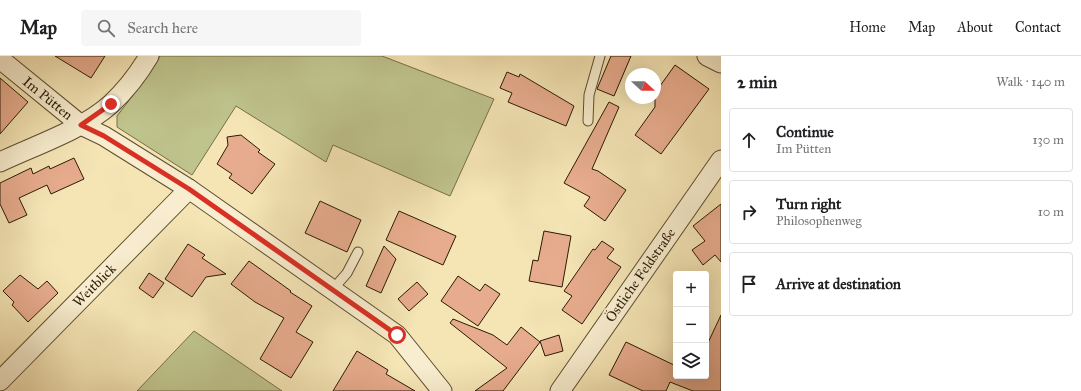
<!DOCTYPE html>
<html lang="en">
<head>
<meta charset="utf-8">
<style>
	:root { --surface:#fff; --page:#f6f6f6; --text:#202124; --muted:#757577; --line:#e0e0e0 }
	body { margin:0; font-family:"IM FELL Great Primer",serif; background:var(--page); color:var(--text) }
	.controls { position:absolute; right:12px; bottom:12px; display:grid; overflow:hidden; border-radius:4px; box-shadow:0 4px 16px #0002 }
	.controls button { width:36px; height:36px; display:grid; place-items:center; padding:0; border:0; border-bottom:1px solid var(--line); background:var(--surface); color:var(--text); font:20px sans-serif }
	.compass { position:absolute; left:625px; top:12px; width:36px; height:36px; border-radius:50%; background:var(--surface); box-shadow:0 4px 16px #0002; rotate:111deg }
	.stop { position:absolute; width:12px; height:12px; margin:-9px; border:3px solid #d93025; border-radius:50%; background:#fff }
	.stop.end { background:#d93025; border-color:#fff; box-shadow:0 1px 4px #0008 }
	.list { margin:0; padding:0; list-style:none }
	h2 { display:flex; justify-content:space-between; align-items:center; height:52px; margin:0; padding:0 16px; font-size:17px }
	h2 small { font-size:13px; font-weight:400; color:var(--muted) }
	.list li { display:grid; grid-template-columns:26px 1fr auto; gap:12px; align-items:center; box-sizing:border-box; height:64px; margin:0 8px 8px; padding:0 8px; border:1px solid var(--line); border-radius:4px }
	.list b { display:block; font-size:15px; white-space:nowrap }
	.list p { margin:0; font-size:13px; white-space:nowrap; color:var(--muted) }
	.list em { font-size:13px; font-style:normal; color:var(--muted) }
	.icon { flex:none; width:22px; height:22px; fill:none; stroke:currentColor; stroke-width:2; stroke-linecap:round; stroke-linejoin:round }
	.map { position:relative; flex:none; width:721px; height:335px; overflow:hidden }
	header { display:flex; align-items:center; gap:24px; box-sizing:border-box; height:56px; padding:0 20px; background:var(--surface); border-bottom:1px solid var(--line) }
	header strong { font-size:19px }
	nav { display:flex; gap:22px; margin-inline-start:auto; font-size:14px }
	.search { width:280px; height:36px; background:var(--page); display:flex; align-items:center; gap:10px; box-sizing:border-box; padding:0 14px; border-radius:4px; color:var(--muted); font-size:15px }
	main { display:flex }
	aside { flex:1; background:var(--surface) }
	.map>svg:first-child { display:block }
	.green { fill:#bfc38c; stroke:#766e48 }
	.building { fill:#e7ac8d; stroke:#2c1a04 }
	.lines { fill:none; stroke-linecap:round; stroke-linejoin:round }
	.lane-casing { stroke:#5e4d30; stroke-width:11 }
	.street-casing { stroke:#5e4d30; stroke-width:21 }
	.lane { stroke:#f8eecf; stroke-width:9 }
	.street { stroke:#f8eecf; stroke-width:19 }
	.route { stroke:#d93025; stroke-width:5 }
	.labels { text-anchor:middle; stroke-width:4; stroke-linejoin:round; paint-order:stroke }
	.street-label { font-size:14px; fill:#2c1a04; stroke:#f8eecf }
</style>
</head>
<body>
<header>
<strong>Map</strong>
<div class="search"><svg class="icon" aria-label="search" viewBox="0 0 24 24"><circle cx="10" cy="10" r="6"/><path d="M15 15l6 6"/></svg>Search here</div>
<nav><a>Home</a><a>Map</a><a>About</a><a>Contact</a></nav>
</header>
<main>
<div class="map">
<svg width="721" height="335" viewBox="0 0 721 335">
	<rect width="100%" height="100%" fill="#f5e5b5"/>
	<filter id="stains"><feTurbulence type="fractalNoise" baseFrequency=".005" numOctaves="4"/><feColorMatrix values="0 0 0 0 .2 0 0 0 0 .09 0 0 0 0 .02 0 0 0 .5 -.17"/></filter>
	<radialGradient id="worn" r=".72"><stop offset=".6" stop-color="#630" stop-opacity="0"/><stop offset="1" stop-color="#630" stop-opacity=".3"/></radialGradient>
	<g class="green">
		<polygon points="160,0 382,0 494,43 450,140 333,89 326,106 236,50 192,119 117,71 117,60 144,25"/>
		<polygon points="194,275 282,335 137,335"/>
	</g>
	<g class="building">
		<polygon points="55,0 105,0 91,22"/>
		<polygon points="611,0 631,0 614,40 597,33"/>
		<polygon points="675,9 709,33 661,98 635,79 655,51 655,37"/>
		<polygon points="507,16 519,21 520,18 574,50 566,70 508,46 512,37 500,32"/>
		<polygon points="0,22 28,46 0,78"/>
		<polygon points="609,46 619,51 592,113 598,115 626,134 605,165 584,150 590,141 564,127"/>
		<polygon points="241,79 260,94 258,96 275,108 252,138 229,122 232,118 217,108 228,89 227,81"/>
		<polygon points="74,102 84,123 51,138 47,129 19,142 27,159 9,167 0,148 0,127 31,112 33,118 49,110 50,113"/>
		<polygon points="320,145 361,164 347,196 305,177"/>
		<polygon points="721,148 721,206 715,199 703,209 692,194 705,185 693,170"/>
		<polygon points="399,155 456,180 443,209 386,184"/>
		<polygon points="544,175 571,180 562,231 529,225 533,204 538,205"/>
		<polygon points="602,185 614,193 607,202 621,211 582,268 562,254 572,240 564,235 593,193 595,194"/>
		<polygon points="188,188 205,199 202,202 226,218 206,221 192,241 165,223"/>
		<polygon points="384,190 396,203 381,237 366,230"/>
		<polygon points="249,205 291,235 290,236 312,250 296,276 313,286 291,322 260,303 284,262 255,246 231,228"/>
		<polygon points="149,217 164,227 153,242 139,232"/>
		<polygon points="20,219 38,233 47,225 58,237 28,266 12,249 14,246 3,235"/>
		<polygon points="458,220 480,235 485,228 500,238 478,270 441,245"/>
		<polygon points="417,226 428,238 409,255 398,243"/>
		<polygon points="721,259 721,335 693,335 670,326 666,335 643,335 609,319 626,286 676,310 676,320 706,320 706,291"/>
		<polygon points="453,263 493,279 507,289 521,271 540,286 503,335 475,335 507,312 450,267"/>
		<polygon points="559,279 563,295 545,300 540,285"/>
		<polygon points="357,295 388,314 386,318 415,335 333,335"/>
	</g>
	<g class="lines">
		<g class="lane-casing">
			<g id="lane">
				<polyline points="588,65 589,39 600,0"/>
				<polyline points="333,233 347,217 358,196"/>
			</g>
		</g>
		<g class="street-casing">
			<g id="street">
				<polyline points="707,0 721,7"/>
				<polyline points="0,3 81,69 104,80 189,133 397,279 442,335"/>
				<path d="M0,106C36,89 82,74 111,48C126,34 139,17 149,0"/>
				<polyline points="0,325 189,133"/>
				<polyline points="560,335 721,104"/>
			</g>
		</g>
		<use href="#lane" class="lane"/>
		<use href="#street" class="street"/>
	</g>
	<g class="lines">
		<polyline class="route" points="111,48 81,69 104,80 189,133 397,279"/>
	</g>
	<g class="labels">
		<g class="street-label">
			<text transform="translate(48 42) rotate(39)" y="5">Im Pütten</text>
			<text transform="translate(640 219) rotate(-55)" y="5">Östliche Feldstraße</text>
			<text transform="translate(94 229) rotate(-45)" y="5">Weitblick</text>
		</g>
	</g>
	<rect width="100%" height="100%" filter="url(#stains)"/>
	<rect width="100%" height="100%" fill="url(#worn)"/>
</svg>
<div class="controls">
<button>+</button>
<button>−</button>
<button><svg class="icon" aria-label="layers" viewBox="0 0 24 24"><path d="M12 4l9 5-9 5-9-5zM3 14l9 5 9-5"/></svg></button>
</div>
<svg class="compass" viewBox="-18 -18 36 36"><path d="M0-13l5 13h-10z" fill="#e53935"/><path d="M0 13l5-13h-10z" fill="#757577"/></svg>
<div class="stop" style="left:397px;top:279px"></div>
<div class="stop end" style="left:111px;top:48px"></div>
</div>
<aside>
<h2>2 min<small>Walk · 140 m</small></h2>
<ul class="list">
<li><svg class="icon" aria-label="ahead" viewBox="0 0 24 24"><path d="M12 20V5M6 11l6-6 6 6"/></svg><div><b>Continue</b><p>Im Pütten</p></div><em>130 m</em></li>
<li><svg class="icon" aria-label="right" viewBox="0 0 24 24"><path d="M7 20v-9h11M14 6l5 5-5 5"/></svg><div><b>Turn right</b><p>Philosophenweg</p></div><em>10 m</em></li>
<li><svg class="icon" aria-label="arrive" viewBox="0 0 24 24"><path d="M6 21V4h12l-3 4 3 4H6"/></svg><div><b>Arrive at destination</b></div></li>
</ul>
</aside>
</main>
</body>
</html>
